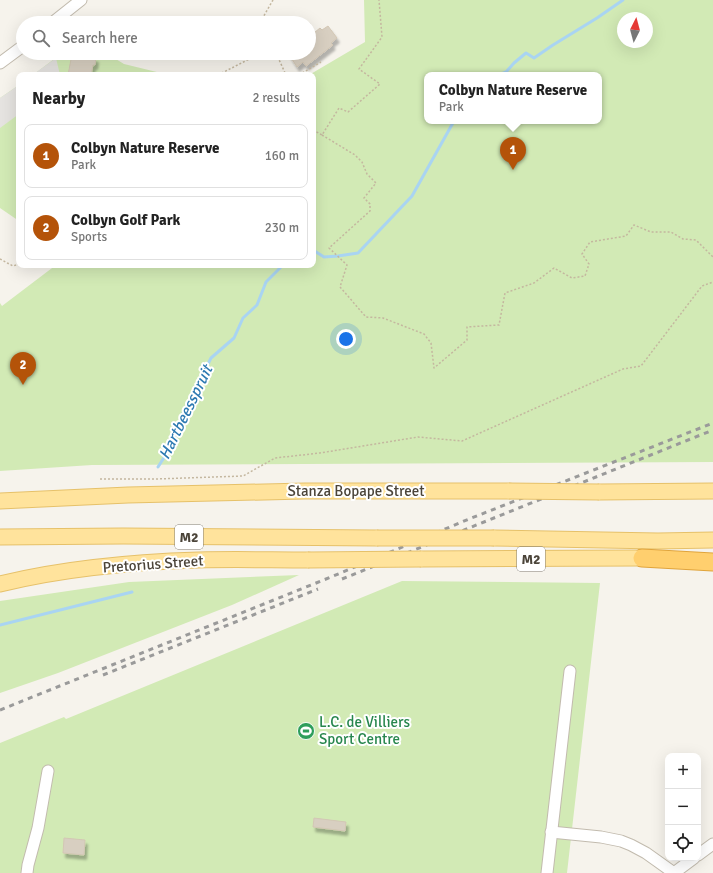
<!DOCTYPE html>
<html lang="en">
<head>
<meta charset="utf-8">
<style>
	:root { --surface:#fff; --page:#f6f6f6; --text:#222; --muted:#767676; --line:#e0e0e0; --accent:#b45309 }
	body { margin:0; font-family:Signika,sans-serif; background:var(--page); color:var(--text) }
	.controls { position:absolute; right:12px; bottom:12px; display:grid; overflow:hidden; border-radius:8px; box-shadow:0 4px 16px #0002 }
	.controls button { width:36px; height:36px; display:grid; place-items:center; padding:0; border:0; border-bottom:1px solid var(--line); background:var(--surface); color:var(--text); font:20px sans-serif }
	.compass { position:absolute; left:617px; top:12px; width:36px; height:36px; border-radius:50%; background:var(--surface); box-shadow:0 4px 16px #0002; rotate:6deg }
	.you { position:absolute; left:346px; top:339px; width:14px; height:14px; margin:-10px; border:3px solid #fff; border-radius:50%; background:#1a73e8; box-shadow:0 0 0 6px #1a73e833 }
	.badge { display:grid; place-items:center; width:26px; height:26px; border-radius:50%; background:var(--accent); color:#fff; font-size:13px; font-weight:700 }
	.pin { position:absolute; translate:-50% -33px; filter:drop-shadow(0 1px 2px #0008) }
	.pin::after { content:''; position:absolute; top:21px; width:14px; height:12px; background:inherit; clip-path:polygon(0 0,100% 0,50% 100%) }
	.popup { position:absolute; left:424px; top:72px; width:178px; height:52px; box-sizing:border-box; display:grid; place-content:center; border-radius:8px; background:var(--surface); filter:drop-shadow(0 1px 3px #0005); font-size:13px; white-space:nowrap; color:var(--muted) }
	.popup b { font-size:15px; color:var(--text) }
	.popup::after { content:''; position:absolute; left:50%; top:100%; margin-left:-8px; border:8px solid transparent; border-top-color:var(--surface) }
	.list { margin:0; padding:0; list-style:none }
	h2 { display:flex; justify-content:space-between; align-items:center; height:52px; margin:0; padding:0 16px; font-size:17px }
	h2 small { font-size:13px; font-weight:400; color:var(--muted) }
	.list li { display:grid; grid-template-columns:26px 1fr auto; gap:12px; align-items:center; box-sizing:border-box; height:64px; margin:0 8px 8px; padding:0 8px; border:1px solid var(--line); border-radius:8px }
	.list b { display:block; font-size:15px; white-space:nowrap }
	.list p { margin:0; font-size:13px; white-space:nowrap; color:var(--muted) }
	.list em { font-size:13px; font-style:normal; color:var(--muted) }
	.icon { flex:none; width:22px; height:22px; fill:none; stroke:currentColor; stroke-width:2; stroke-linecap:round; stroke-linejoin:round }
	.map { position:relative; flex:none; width:713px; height:873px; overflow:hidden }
	.search { position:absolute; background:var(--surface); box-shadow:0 4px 16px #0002; left:16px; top:16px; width:300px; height:44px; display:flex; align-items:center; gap:10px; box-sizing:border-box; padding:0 14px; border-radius:22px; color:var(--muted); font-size:15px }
	.panel { position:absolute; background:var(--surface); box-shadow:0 4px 16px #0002; left:16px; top:72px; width:300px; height:196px; border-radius:8px }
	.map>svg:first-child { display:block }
	.green { fill:#d2eab5; fill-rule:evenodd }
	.parking { fill:#e5e3e0 }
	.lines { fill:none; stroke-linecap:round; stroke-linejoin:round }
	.stream { stroke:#a9d4f2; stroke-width:3 }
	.building { fill:#d8cfc1; stroke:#d3c7b4; filter:url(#shadow) }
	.minor-casing { stroke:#c2bbae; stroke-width:13 }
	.major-casing { stroke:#e6c16a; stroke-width:17 }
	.highway-casing { stroke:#e0a43c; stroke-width:19 }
	.path { stroke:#c4b79f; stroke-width:1.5; stroke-dasharray:2 2; stroke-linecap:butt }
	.minor { stroke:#fff; stroke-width:11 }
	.major { stroke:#ffe39c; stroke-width:15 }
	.highway { stroke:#ffcf6e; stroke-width:17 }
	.rail { stroke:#9a9a9a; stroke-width:3; stroke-dasharray:5 5; stroke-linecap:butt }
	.major-bridge-casing { stroke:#e6c16a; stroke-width:17; stroke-linecap:butt }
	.major-bridge { stroke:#ffe39c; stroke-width:15 }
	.labels { text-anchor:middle; stroke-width:4; stroke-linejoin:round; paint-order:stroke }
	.shield { fill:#fff; stroke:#817c74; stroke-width:1 }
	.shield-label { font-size:14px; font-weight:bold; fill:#4b4439 }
	.street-label { font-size:15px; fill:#4b4439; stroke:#fff }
	.leisure-label { font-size:15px; fill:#27864d; stroke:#fff; text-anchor:start }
	.water-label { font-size:16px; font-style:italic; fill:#2e7ab2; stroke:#fff }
</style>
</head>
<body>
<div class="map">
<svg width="713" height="873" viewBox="0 0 713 873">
	<defs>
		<filter id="shadow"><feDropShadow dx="2.5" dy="4.5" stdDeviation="1" flood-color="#0004"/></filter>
	</defs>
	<rect width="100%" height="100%" fill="#f6f3ec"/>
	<g class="green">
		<path d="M364,0H713V462L92,465L0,471V303L2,306L56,265H313V75H309L365,42ZM623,18H647V42H623ZM427,75H599V121H427Z"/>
		<polygon points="62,53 106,53 124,64 165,74 165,75 33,75"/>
		<polygon points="19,85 19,221 0,208 0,98"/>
		<polygon points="299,575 232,605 58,673 0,693 0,601 129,582"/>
		<polygon points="402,581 600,583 567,873 0,873 0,743 64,717 66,719"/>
	</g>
	<g class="parking">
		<polygon points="56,58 60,75 32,75 38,71"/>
		<polygon points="19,85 19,114 0,128 0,98"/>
	</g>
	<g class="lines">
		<g class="stream">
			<polyline points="499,75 506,72 514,63 526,53 534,58 553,45 597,18 623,0"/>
			<polyline points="313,250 324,257 338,256 358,253 412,196 454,121"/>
			<polyline points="158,467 172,445 182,415 211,358 234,338 243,318 257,305 266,282 283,265"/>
			<polyline points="0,625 132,592"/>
		</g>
	</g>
	<g class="building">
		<polygon points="328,26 337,38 331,43 333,45 306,66 303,62 297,67 288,53 309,53 309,37 320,28 322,30"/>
		<polygon points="72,54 96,58 95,65 93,65 91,75 68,75"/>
		<polygon points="314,818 346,822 345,831 313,827"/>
		<polygon points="64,838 85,840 84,855 63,853"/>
	</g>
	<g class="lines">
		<g class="minor-casing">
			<g id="minor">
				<polyline points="52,23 81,0"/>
				<polyline points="0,63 23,46"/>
				<polyline points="551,832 601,837 621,841 631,845 646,853 674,873 694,858"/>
				<polyline points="698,855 713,844"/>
				<polyline points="27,873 28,865 38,828 48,771"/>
				<polyline points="547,873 570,671"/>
			</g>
		</g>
		<g class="major-casing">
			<g id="major">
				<polyline points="599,492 713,491"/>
				<polyline points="0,501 128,495 305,491 509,491"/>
				<polyline points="0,537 123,536 377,538"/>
				<polyline points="494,538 658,541 713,540"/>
				<polyline points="421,559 642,558"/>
				<path d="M0,584C65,568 132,562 199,560C235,559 272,560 308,560"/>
			</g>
		</g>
		<g class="highway-casing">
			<polyline id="highway" points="642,558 713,562"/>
		</g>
		<g class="path">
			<polyline points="262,23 262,19 273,0"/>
			<polyline points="309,24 310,23"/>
			<polyline points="276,53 286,75"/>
			<polyline points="218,75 261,53"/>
			<polyline points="299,75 321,62"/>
			<polyline points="313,130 322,135 339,108 348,112 380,84 359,69 382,37 379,0"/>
			<polyline points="322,135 355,155 362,162 367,174 376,183 364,198 370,204 370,211 329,248 347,265 340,287 366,317 383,318 424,334 431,343 434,368 467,340 467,327 499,325 505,293 534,283 554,268 572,278 585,276 589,264 582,254 590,242 626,236 634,225 651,232 671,232 683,239 696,240 713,257"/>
			<polyline points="0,259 13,266 19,264"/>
			<polyline points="100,479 156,479 243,476 275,458 320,453 418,437 462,441 623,369 641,366 702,286 713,282"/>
		</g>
		<use href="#minor" class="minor"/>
		<use href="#major" class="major"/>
		<use href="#highway" class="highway"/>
		<g class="rail">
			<polyline points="342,579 713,430"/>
			<polyline points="103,675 318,589"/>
			<polyline points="0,710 331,577 469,519 713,423"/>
		</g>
		<g class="major-bridge-casing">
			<g id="major-bridge">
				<polyline points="509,491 599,492"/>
				<polyline points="377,538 494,538"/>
				<polyline points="308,560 421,559"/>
			</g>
		</g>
		<use href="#major-bridge" class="major-bridge"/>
	</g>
	<defs>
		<g id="stadium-disc" transform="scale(0.9)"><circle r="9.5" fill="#2e9e5b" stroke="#fff"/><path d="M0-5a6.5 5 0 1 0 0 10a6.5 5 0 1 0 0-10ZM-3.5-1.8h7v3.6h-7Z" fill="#fff"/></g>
	</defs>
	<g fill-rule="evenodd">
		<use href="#stadium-disc" x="306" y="731"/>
	</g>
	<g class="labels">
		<g class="shield">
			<rect x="175" y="525" width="28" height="24" rx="3"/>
			<rect x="517" y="547" width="28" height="24" rx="3"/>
		</g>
		<g class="shield-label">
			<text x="189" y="542">M2</text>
			<text x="531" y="564">M2</text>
		</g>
		<g class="street-label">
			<text x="356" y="496">Stanza Bopape Street</text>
			<text transform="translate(153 564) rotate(-4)" y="5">Pretorius Street</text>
		</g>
		<g class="leisure-label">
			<text x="319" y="727">L.C. de Villiers<tspan x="319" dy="17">Sport Centre</tspan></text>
		</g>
		<g class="water-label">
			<text transform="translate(185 412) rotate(-64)" y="6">Hartbeesspruit</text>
		</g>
	</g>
</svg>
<div class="controls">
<button>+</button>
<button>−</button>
<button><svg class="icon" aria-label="locate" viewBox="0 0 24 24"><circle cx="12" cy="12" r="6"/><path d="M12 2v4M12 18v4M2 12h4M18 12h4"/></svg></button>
</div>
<svg class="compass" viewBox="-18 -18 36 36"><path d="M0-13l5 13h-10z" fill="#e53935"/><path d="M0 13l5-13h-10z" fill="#767676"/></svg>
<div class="you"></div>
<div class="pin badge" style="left:513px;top:170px">1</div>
<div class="popup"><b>Colbyn Nature Reserve</b>Park</div>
<div class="pin badge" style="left:23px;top:385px">2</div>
<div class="search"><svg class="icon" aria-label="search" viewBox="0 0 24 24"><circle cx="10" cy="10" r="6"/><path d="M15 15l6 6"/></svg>Search here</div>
<section class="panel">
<h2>Nearby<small>2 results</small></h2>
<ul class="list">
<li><span class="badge">1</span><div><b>Colbyn Nature Reserve</b><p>Park</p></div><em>160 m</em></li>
<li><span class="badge">2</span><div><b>Colbyn Golf Park</b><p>Sports</p></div><em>230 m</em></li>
</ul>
</section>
</div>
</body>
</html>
